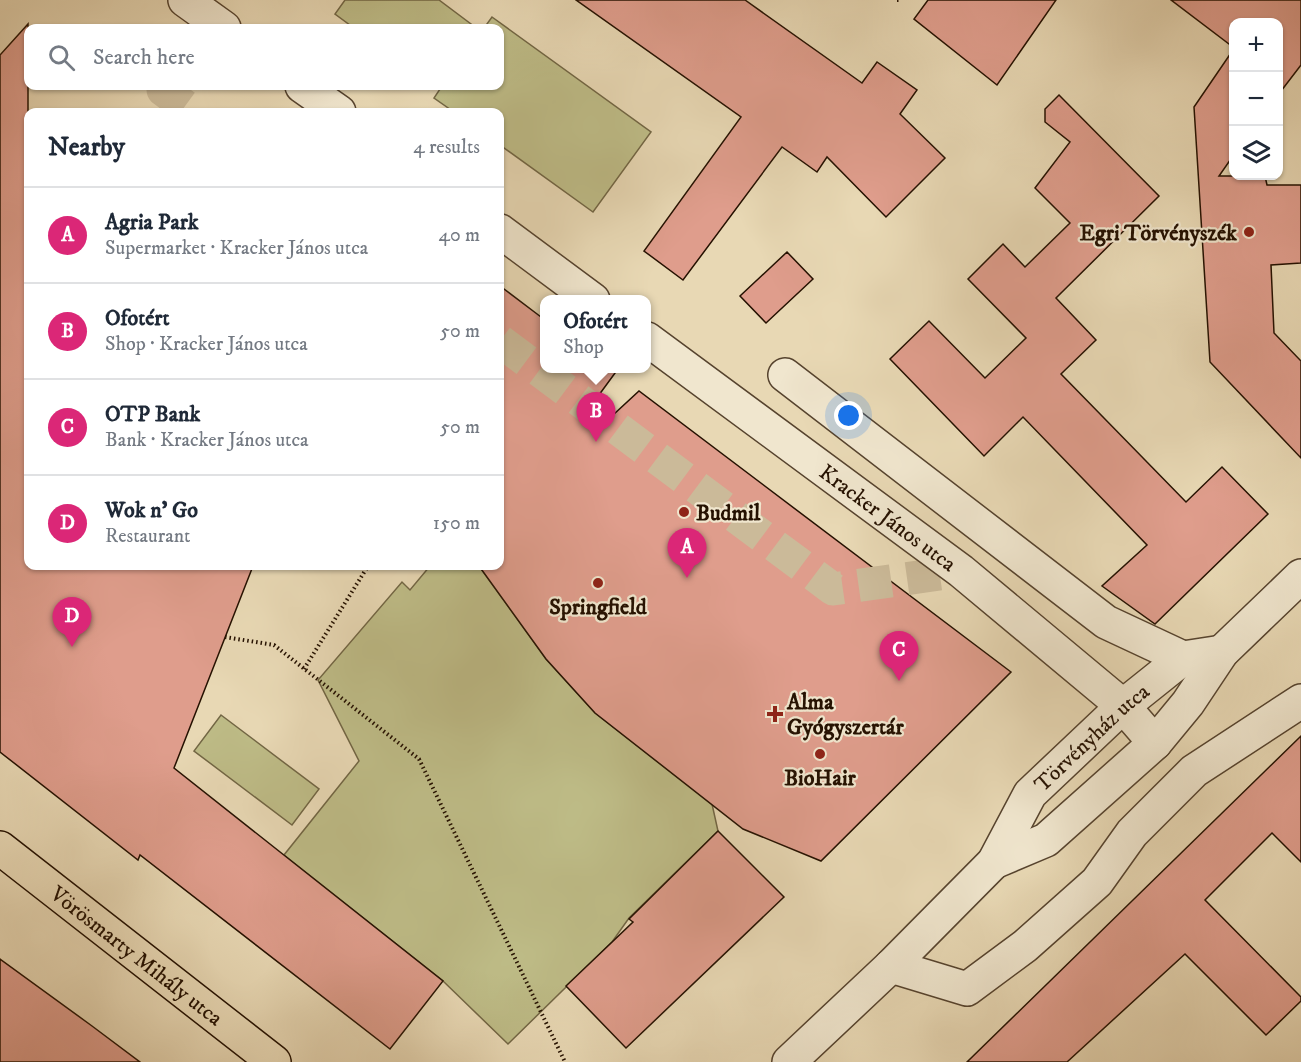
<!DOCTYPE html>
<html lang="en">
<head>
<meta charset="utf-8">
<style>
	:root { --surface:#fff; --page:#f2f2f3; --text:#1f2937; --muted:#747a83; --line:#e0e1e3; --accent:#db2777 }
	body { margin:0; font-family:"IM FELL DW Pica",serif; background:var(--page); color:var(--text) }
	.controls { position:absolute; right:18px; top:18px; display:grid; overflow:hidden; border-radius:12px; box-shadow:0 2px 4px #0004 }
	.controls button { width:54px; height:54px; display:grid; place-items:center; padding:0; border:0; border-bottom:2px solid var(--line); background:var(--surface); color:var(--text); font:30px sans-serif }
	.you { position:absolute; left:849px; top:416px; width:21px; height:21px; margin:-15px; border:4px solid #fff; border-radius:50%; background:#1a73e8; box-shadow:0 0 0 9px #1a73e833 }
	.badge { display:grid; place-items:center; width:39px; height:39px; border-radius:50%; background:var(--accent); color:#fff; font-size:20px; font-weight:700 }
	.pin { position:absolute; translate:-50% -50px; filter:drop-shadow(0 2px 3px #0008) }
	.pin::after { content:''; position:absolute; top:32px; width:21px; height:18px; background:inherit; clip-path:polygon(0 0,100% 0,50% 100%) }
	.popup { position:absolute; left:540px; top:295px; width:111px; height:78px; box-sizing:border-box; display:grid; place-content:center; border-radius:12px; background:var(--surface); filter:drop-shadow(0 2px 4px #0005); font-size:20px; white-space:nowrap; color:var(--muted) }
	.popup b { font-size:22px; color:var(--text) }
	.popup::after { content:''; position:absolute; left:50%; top:100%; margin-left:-12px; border:12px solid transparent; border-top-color:var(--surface) }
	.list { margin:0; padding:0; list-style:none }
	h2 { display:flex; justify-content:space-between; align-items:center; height:78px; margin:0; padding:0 24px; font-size:26px }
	h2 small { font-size:20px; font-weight:400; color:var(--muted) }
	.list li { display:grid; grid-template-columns:39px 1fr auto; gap:18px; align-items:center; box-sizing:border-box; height:96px; padding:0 24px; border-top:2px solid var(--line) }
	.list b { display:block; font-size:22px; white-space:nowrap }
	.list p { margin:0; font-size:20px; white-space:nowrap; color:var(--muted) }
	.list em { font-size:20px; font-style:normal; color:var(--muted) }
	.icon { flex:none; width:33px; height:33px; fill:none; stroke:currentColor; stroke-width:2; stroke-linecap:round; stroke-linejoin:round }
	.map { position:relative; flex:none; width:1301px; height:1062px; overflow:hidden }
	.search { position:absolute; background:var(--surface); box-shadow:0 2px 4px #0004; left:24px; top:24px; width:480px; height:66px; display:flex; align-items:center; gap:15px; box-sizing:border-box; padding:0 21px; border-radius:12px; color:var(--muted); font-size:22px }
	.panel { position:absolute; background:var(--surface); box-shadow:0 2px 4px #0004; left:24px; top:108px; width:480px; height:462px; border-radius:12px }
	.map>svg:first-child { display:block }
	.green { fill:#bebc87; stroke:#726644; stroke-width:1.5 }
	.building { fill:#df9d8c; stroke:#251101; stroke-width:1.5 }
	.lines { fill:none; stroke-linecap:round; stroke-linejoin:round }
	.minor-tunnel { stroke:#cbba99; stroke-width:33; stroke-dasharray:33 16; stroke-linecap:butt }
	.minor-casing { stroke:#56432e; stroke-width:36 }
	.major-casing { stroke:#251101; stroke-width:36 }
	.path { stroke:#251101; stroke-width:4; stroke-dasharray:1.5 3; stroke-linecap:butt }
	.minor { stroke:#f0e6ce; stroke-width:33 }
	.major { stroke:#e8d8b4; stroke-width:33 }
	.poi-dot { fill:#8f2418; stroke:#f0e6ce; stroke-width:2 }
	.labels { text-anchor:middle; stroke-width:4.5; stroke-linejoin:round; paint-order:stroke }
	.poi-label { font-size:22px; font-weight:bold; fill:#251101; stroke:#f0e6ce; text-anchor:start }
	.street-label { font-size:22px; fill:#251101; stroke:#f0e6ce }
</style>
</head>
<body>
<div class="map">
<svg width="1301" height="1062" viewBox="0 0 1301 1062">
	<rect width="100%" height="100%" fill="#e8d8b4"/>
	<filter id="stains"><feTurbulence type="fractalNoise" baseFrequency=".00333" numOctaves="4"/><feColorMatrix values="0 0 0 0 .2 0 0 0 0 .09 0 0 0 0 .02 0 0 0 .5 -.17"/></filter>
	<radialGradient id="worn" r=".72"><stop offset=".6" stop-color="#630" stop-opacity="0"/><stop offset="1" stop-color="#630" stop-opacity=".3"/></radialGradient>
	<g class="green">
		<polygon points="345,0 439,0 475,27 354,28 335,14"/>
		<polygon points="492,17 651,132 593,212 500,145 500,112 454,112 434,98 442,86 500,86 500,28 484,28"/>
		<polygon points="430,566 479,566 546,659 595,713 712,804 718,831 629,918 612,942 508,1044 443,981 284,855 359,761 318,680 402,582 410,590"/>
		<polygon points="221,715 319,789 292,825 194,751"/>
	</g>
	<g class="building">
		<polygon points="576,0 745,0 862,83 877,62 917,90 900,114 945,158 886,217 827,157 817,172 782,147 683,280 644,251 741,117"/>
		<polygon points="928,0 1056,0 997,85 914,19"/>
		<polygon points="1171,0 1301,0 1301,65 1278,95 1278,22 1233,22 1233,47"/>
		<polygon points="28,24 28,566 253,566 174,768 443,981 390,1049 140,855 138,860 0,752 0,55"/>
		<polygon points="1233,50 1233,156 1219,176 1265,176 1267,185 1301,185 1301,263 1271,265 1274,333 1301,361 1301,458 1210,362 1194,107"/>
		<polygon points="1059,95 1159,196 1056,298 1096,340 1061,374 1186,502 1222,467 1268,514 1155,624 1102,586 1147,545 1023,417 984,456 890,359 929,321 985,378 1026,338 968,279 1003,244 1025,267 1070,223 1035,188 1070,142 1045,122 1045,109"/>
		<polygon points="787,252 813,279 766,323 740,296"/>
		<polygon points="500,286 545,320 545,369 618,369 585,414 600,427 639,391 1011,672 821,861 743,829 595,713 546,659 479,566 500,566"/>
		<polygon points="1301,736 1301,862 1272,833 1205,900 1301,997 1301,1001 1266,1035 1185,954 1067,1062 967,1062"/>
		<polygon points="718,831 784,897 626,1048 566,986 633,922 629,919"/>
		<polygon points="0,959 92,1026 140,1062 0,1062"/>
	</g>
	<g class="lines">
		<g class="minor-tunnel">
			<polyline points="167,86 163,90 193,112"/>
			<polyline points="500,341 833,589 961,571"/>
		</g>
		<g class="minor-casing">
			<g id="minor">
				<polyline points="185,0 224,28"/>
				<polyline points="302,86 339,112"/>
				<polyline points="500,231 593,300"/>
				<path id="s1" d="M647,339L961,571L1123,706L1155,743"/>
				<polyline points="785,375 1106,622 1183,658"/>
				<polyline points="994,862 1046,840 1155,743 1188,703 1222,652 1301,576"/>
				<polyline points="891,966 967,989 1025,946 1097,882 1132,833 1194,771 1301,701"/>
				<path id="s2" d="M789,1062L891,966L994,862L1030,794L1123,706L1183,658L1222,652"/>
			</g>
		</g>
		<g class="major-casing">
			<g id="major">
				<path id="s3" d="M0,848L274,1062"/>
			</g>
		</g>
		<g class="path">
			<polyline points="897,0 900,0"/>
			<polyline points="225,637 274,645 419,759 565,1062"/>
			<polyline points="304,669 368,566"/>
		</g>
		<use href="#minor" class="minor"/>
		<use href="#major" class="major"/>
	</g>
	<g class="poi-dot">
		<circle cx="1249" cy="232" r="6"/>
		<circle cx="684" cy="512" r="6"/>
		<circle cx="598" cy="583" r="6"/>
		<path d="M772 705h6v6h6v6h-6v6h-6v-6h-6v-6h6z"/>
		<circle cx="820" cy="754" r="6"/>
	</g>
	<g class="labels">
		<g class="poi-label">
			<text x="1237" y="240" text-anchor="end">Egri Törvényszék</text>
			<text x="696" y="520">Budmil</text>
			<text x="598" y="614" text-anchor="middle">Springfield</text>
			<text x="787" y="709">Alma<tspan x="787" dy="25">Gyógyszertár</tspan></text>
			<text x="820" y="785" text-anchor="middle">BioHair</text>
		</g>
		<g class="street-label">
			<text dy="8" stroke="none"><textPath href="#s1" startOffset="300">Kracker János utca</textPath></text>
			<text dy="8" stroke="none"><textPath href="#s2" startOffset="447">Törvényház utca</textPath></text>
			<text dy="8" stroke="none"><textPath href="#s3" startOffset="174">Vörösmarty Mihály utca</textPath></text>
		</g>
	</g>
	<rect width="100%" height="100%" filter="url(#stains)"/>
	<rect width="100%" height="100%" fill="url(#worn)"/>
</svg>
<div class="controls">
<button>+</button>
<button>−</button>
<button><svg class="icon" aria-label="layers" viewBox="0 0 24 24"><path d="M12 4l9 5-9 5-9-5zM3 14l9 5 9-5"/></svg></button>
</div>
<div class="you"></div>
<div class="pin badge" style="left:687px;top:578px">A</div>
<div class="pin badge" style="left:596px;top:442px">B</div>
<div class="popup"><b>Ofotért</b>Shop</div>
<div class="pin badge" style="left:899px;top:681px">C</div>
<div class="pin badge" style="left:72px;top:647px">D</div>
<div class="search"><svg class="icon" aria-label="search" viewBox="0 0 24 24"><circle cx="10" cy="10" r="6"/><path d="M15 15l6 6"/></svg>Search here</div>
<section class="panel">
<h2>Nearby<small>4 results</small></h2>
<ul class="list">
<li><span class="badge">A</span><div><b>Agria Park</b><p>Supermarket · Kracker János utca</p></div><em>40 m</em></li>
<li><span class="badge">B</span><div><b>Ofotért</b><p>Shop · Kracker János utca</p></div><em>50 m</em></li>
<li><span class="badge">C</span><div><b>OTP Bank</b><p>Bank · Kracker János utca</p></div><em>50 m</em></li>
<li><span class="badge">D</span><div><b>Wok n' Go</b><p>Restaurant</p></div><em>150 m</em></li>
</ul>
</section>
</div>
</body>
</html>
